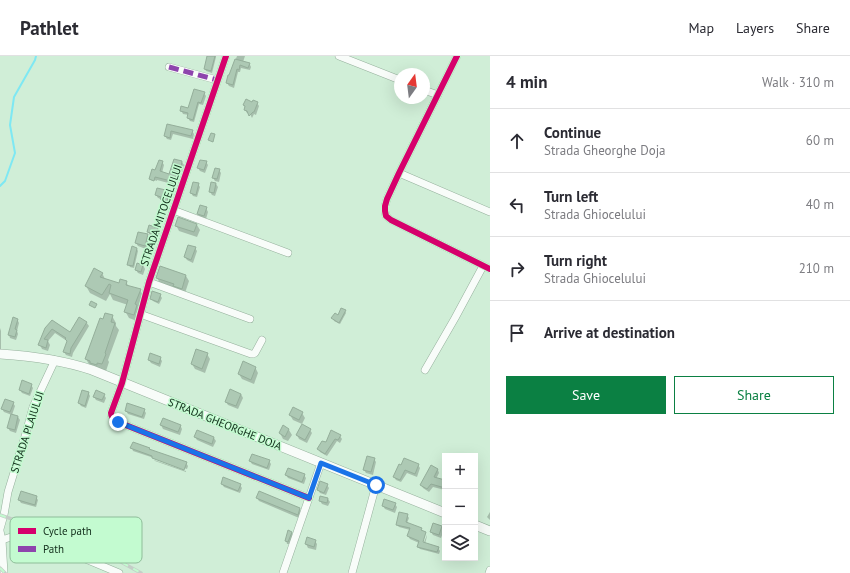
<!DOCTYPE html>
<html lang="en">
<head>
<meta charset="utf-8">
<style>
	:root { --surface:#fff; --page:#f7f7f7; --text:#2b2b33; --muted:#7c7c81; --line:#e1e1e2; --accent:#0b8043 }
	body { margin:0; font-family:"PT Sans",sans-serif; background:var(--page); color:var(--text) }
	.controls { position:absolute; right:12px; bottom:12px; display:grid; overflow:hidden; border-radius:0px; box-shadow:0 4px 16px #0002 }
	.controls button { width:36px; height:36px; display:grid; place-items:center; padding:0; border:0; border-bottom:1px solid var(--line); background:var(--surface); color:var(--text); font:20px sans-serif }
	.compass { position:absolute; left:394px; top:12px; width:36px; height:36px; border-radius:50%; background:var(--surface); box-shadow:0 4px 16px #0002; rotate:14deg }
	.stop { position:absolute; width:12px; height:12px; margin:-9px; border:3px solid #1a73e8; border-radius:50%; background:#fff }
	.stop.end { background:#1a73e8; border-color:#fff; box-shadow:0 1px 4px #0008 }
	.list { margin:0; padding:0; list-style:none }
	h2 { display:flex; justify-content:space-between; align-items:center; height:52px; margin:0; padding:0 16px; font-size:17px }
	h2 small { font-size:13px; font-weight:400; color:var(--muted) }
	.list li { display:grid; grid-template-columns:26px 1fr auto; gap:12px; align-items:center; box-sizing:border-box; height:64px; padding:0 16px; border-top:1px solid var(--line) }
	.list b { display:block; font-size:15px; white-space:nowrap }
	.list p { margin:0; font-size:13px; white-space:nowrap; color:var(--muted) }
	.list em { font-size:13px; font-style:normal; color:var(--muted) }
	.actions { display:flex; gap:8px; padding:12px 16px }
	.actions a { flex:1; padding:9px 0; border:1px solid var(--accent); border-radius:0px; text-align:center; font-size:14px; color:var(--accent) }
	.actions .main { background:var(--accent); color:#fff }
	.icon { flex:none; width:22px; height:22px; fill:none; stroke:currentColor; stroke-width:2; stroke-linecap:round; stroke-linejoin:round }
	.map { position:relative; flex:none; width:490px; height:517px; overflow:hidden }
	header { display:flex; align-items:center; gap:24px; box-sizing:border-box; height:56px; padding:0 20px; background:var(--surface); border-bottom:1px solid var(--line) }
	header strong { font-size:19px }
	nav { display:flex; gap:22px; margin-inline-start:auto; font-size:14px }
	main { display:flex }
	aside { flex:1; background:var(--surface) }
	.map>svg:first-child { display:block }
	.shadow { fill:#0003 }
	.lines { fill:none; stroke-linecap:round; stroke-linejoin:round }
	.stream { stroke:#7ee8f3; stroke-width:2 }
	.building { fill:#adc9b4; stroke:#94ae9a }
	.street-casing { stroke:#95b09c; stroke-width:8 }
	.secondary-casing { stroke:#95b09c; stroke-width:10 }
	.street { stroke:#f8fcf9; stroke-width:7 }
	.secondary { stroke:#f8fcf9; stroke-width:9 }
	.rail-casing { stroke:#c4cec7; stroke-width:3.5 }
	.rail { stroke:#c3fbd0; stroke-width:2; stroke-dasharray:6; stroke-linecap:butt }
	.quiet { stroke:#8e44ad; stroke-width:5; stroke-dasharray:10 5; stroke-linecap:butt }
	.cycleway-casing { stroke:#c3fbd0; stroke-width:8 }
	.cycleway { stroke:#d6006c; stroke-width:6 }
	.route { stroke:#1a73e8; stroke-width:5 }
	.labels { text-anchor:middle; stroke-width:3; stroke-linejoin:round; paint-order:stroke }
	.street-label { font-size:11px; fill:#112d1a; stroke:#c3fbd0 }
	.key { fill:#c3fbd0; stroke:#8ebd99; stroke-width:1 }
	.key-label { font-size:11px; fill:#112d1a }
</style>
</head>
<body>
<header>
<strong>Pathlet</strong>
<nav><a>Map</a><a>Layers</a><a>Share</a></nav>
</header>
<main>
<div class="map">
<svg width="490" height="517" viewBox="0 0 490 517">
	<rect width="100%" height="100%" fill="#d0eed7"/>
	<g class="shadow">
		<polygon points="211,0 216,0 216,1 212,17 206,15 205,13"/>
		<polygon points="237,0 245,0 243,6 249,7 251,11 250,14 241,12 240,16 238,16 234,32 229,30 227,27"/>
		<polygon points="204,37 206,40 203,49 199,48 194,66 190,65 188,62 189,59 183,58 181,54 189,53"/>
		<polygon points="253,47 257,47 259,50 256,59 254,58 252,62 250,58 247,57 245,54 246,52 244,49"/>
		<polygon points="168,70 192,75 194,78 193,83 173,78 171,84 167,83 165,80"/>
		<polygon points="162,106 164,109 162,117 170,119 182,106 184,109 182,115 180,114 176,129 157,124 157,125 152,123 152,125 151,123"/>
		<polygon points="206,106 208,109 205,117 200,115 198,112"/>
		<polygon points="219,114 221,117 219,126 215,125 213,122"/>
		<polygon points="212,127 216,128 218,131 215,140 212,139 210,136"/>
		<polygon points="198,128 200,131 197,141 193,140 191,137"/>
		<polygon points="169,136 171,139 169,147 163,146 162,143 158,142 156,139"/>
		<polygon points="206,152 208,156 206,163 200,161 198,158"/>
		<polygon points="179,163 197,169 200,174 197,181 179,175 176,169"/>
		<polygon points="158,173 160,176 158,182 150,179 148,176"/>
		<polygon points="139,177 147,179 149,182 146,193 138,190 136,187"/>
		<polygon points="195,192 197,195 193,207 187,204 185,201"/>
		<polygon points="137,193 138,195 134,212 130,211 128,208"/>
		<polygon points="143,209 145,213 143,219 138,217 136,214"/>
		<polygon points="160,212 186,220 189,225 185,237 160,227 157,222"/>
		<polygon points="102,217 105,223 120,228 126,226 129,231 140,234 144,241 137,265 129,262 125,255 128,249 113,244 110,238 106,245 90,237 86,230"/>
		<polygon points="160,239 162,242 159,248 153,245 151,242"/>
		<polygon points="345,255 346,257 340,268 334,265 333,262"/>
		<polygon points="112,260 116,267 116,270 119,274 108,304 109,306 106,315 90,310 86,303 103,264"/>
		<polygon points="13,262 17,263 19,267 17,275 18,278 16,284 10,282 9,279"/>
		<polygon points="52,265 70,277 86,266 89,270 73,297 72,301 66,299 64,296 68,286 67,285 55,277 48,285 50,289 48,295 42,293 40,289"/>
		<polygon points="0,272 1,275 1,294 0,294"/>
		<polygon points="197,294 207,298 210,303 205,317 195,313 192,308"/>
		<polygon points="151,298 160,302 162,305 160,311 151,307 149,304"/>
		<polygon points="255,311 258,317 254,328 242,323 239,318"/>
		<polygon points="31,329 33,332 30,340 22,337 20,334"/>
		<polygon points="88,336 90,340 86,352 81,350 79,347"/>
		<polygon points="241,338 243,342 238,353 228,349 226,346"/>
		<polygon points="104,339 106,342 104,347 96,344 94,341"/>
		<polygon points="13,347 15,350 12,359 18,361 20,364 16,377 10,375 8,372 12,359 4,356 2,353"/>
		<polygon points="144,354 146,357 144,363 128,358 126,355"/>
		<polygon points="302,357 305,362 302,368 293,364 290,359"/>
		<polygon points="161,369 180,369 182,373 180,379 163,373"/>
		<polygon points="289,374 292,379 288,385 283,383 280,377"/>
		<polygon points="310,374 312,377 307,387 299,383 297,379"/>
		<polygon points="340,380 342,383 340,387 337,385 327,400 320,396 318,393"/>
		<polygon points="195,381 214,382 216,385 213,391 197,384"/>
		<polygon points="132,392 186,407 188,410 187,413 133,395"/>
		<polygon points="374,403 376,406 373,419 366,417 364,414"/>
		<polygon points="154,404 186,415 186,416 155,405"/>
		<polygon points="250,405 269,405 271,408 269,414 252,408"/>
		<polygon points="418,409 420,412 417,421 407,417 401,426 396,424 394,421 400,410"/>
		<polygon points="431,410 438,414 439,417 436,423 445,425 445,434 433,431 429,436 423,432 421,429"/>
		<polygon points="286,419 304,419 306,422 304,428 288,422"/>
		<polygon points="222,428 240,429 242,432 240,437 224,431"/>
		<polygon points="327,429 329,432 326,439 320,437 318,434"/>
		<polygon points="36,441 38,444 36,451 21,447 19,444"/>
		<polygon points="257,442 299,453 301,456 299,462 259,445"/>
		<polygon points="328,443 330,446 328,450 322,448 320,445"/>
		<polygon points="395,448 397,451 395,457 385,453 383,450"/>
		<polygon points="490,456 490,464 487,461"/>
		<polygon points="407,459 409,462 407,467 421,473 423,476 426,478 425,478 420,491 422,491 427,479 427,480 425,488 438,492 440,495 439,498 420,493 418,491 419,487 410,483 408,480 410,474 399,471 397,469"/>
		<polygon points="433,468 442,471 444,474 441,482 433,479 431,476"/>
		<polygon points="291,476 293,480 290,488 287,488 286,484"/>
		<polygon points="308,483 315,485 317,488 316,494 308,492 306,488"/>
	</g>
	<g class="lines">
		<polyline class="stream" points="0,130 5,125 15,97 10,69 14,41 35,4 36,0"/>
	</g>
	<g class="building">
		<polygon points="207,0 215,0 211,15 204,13"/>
		<polygon points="235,3 250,7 248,12 240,9 239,14 237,13 233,29 226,27 228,19 229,19"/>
		<polygon points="194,33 205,36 201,47 198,46 193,64 187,62 188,57 180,55 181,50 188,52"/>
		<polygon points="246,43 252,46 253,44 258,46 254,56 253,56 249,60 247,55 244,54 245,50 243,49"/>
		<polygon points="167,68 193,74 191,80 171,75 170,82 164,80"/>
		<polygon points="211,77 215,78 213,86 208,84"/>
		<polygon points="174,103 182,105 181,112 178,112 175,126 155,121 154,125 149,123 152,113 155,114 159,104 163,105 160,115 169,118"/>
		<polygon points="200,104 207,105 204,114 197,112"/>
		<polygon points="215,112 220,113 217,123 212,122"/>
		<polygon points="193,126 199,127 196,139 190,137"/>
		<polygon points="211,126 216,127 214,137 209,136"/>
		<polygon points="157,132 170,135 167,145 160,143 161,141 155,139"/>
		<polygon points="200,149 207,151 204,160 197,158"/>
		<polygon points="178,161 197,168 194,176 175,170"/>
		<polygon points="149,169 158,172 157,179 147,176"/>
		<polygon points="138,176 148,178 145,190 135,187"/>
		<polygon points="188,189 196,191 191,204 184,201"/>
		<polygon points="132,190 137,192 133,210 127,209"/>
		<polygon points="137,207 143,209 141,216 135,214"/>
		<polygon points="160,210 186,219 182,233 173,230 174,228 156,222"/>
		<polygon points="94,212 103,217 100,221 119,227 120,223 127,225 126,229 141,233 135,248 137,249 134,259 124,256 128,244 109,237 111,229 109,228 102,239 85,230"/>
		<polygon points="152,235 161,238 158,246 150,243"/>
		<polygon points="91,245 97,248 95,252 89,249"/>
		<polygon points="341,252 346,254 339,267 331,262 335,257 338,259"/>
		<polygon points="105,257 113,259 111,266 115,267 105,297 106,298 102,308 97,307 97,309 90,307 90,305 85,303 100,262 103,263"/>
		<polygon points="13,261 18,263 15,273 17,274 15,281 8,279"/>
		<polygon points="79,261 87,266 71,292 70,298 63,296 67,285 65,283 66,282 52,273 44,283 48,284 46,292 38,289 45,272 52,264 70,276"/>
		<polygon points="196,293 208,297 202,313 191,308"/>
		<polygon points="150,297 161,301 159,308 148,304"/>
		<polygon points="243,305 256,311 251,324 238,318"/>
		<polygon points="22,324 32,328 29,338 19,334"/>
		<polygon points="230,333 241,338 236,350 225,346"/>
		<polygon points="82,334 89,336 85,350 78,347"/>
		<polygon points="96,334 105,338 102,344 93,341"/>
		<polygon points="5,343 14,346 10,356 1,353"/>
		<polygon points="127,347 145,353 142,361 125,355"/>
		<polygon points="293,351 303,356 299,364 289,359"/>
		<polygon points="11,358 18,360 15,374 7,372"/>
		<polygon points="163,362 181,369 178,376 160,369"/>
		<polygon points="302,368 311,373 305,384 296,379"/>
		<polygon points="283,369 289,373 285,381 279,377"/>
		<polygon points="197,374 214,381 212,388 194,381"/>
		<polygon points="331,374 341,379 338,384 335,383 325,398 317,393 322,385 326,386"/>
		<polygon points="133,386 150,392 149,393 187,406 184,414 152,402 152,400 130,392"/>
		<polygon points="252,398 270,404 267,412 249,405"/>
		<polygon points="367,400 375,402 371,416 363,414"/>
		<polygon points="404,402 419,408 415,418 405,414 400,424 393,421 399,408 401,409"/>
		<polygon points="431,409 438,413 434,421 445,424 445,432 431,428 427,433 420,429"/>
		<polygon points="288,412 305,418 302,426 285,419"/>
		<polygon points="223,421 241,428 238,435 221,428"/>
		<polygon points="320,425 328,428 324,437 317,434"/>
		<polygon points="21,435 37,440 35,449 18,444"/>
		<polygon points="259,435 300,452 298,459 256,442"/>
		<polygon points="320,440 328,442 327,447 319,445"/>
		<polygon points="384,443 396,447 393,454 382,450"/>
		<polygon points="399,456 408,458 406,466 422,472 421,474 426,476 423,486 439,491 437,496 417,491 419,485 407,480 410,472 396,469"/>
		<polygon points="433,467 442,470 439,479 430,476"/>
		<polygon points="288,474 292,476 288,486 285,485"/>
		<polygon points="307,481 316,484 314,491 305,488"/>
	</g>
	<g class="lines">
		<g class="street-casing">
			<g id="street">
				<path d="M226,0L149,226L122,327L111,357C111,362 114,364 118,366L309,442"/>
				<polyline points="339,0 400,24"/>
				<polyline points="457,0 399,117 387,143 385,150 385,155 386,160 391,164 490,213"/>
				<polyline points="169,11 217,24"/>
				<polyline points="424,34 438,39"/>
				<polyline points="399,117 490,156"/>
				<polyline points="173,154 288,197"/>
				<polyline points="149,226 250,263"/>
				<polyline points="140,258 251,298 253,298 255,297 262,284"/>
				<polyline points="425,314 455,262 483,210"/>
				<polyline points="0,473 4,459 8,436 26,377 33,351 55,304"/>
				<polyline points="0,475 2,484 4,517"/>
				<polyline points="2,484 20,478 28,479 119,517"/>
				<polyline points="283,517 321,407"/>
				<polyline points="352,517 376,429"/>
				<polyline points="489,517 490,514"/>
			</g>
		</g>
		<g class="secondary-casing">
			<g id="secondary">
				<path d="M0,298C31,300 62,304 92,314L445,457"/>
				<polyline points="475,469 490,475"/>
			</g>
		</g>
		<use href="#street" class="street"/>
		<use href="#secondary" class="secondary"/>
		<g class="rail-casing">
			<g id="rail">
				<polyline points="0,459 89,490 121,506 141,517"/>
				<polyline points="0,512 5,517"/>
			</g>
		</g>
		<use href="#rail" class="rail"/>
		<polyline class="quiet" points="169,11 217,24"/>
		<g class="cycleway-casing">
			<g id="cycleway">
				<path d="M226,0L149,226L122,327L111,357C111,362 114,364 118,366L309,442"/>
				<polyline points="457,0 399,117 387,143 385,150 385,155 386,160 391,164 490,213"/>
			</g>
		</g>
		<use href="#cycleway" class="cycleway"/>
	</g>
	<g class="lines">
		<polyline class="route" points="118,366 309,442 321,407 376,429"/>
	</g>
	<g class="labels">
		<g class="street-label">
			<text transform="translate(161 159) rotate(-71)" y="4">STRADA MITOCELULUI</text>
			<text transform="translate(225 368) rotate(22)" y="4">STRADA GHEORGHE DOJA</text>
			<text transform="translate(27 376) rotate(-72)" y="4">STRADA PLAIULUI</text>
		</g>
	</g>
	<rect x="10" y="461" width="132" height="46" rx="6" class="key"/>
	<rect x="18" y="472" width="18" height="6" fill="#d6006c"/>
	<rect x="18" y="490" width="18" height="6" fill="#8e44ad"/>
	<g class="key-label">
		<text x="43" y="479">Cycle path</text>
		<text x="43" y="497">Path</text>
	</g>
</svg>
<div class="controls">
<button>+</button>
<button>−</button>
<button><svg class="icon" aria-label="layers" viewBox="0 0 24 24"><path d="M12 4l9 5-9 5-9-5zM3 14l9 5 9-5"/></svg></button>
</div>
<svg class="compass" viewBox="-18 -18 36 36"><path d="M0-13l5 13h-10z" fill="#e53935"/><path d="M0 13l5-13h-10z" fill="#7c7c81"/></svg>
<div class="stop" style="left:376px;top:429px"></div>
<div class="stop end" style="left:118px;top:366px"></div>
</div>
<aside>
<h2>4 min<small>Walk · 310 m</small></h2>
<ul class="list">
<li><svg class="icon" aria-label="ahead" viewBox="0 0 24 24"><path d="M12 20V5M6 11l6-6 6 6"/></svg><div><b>Continue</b><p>Strada Gheorghe Doja</p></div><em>60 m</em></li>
<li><svg class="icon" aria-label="left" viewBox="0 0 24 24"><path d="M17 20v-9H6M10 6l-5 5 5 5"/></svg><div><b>Turn left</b><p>Strada Ghiocelului</p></div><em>40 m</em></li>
<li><svg class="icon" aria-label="right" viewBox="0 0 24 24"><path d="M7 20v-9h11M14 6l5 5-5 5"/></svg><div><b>Turn right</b><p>Strada Ghiocelului</p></div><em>210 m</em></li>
<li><svg class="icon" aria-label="arrive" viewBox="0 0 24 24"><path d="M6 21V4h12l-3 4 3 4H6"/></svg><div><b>Arrive at destination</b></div></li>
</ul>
<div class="actions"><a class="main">Save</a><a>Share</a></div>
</aside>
</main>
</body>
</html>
